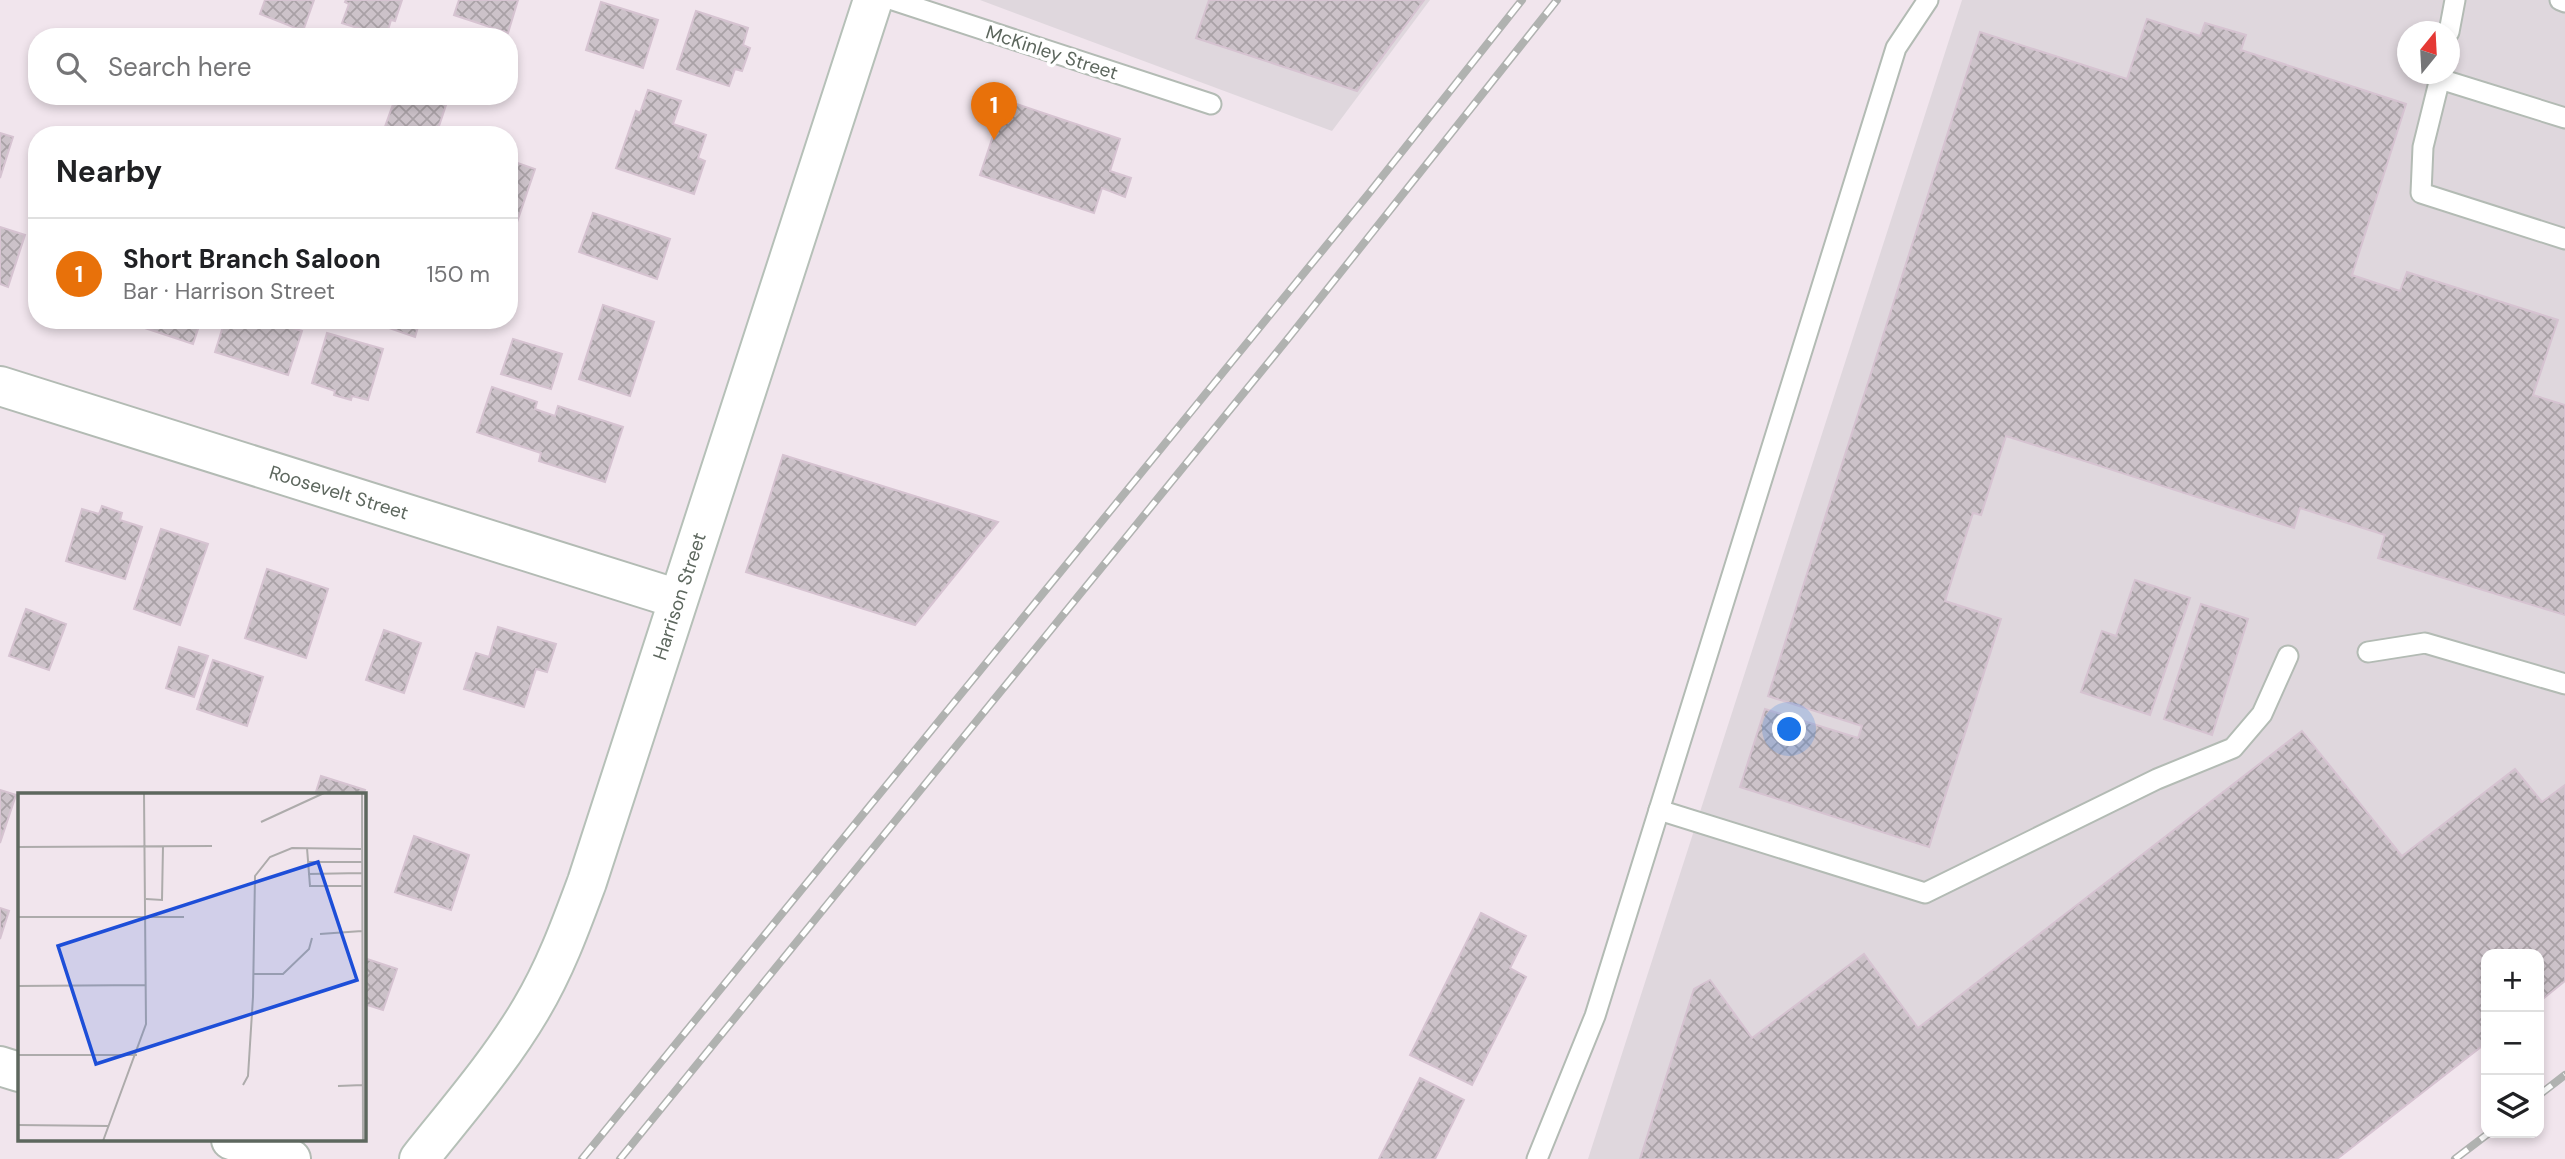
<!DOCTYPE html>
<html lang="en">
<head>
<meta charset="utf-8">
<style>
	:root { --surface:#fff; --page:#f6f6f6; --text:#202124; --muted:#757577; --line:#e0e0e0; --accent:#db2777 }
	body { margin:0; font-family:"DM Sans",sans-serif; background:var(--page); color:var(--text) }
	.controls { position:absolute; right:21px; bottom:21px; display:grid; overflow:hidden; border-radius:14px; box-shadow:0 4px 10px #0003 }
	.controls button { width:63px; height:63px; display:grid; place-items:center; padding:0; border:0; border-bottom:2px solid var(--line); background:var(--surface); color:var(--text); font:35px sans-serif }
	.compass { position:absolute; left:2397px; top:21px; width:63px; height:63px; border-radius:50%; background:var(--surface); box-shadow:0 4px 10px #0003; rotate:18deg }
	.you { position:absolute; left:1790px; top:730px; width:24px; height:24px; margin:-18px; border:5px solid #fff; border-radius:50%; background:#1a73e8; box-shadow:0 0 0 10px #1a73e833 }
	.badge { display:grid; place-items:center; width:46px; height:46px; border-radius:50%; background:var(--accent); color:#fff; font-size:23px; font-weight:700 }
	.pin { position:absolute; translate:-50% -58px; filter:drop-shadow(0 2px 4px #0008) }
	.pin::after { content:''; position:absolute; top:37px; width:24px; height:21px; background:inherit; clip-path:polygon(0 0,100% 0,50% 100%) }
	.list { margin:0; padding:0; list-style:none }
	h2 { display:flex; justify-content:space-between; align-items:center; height:91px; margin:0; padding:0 28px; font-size:30px }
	h2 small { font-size:23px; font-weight:400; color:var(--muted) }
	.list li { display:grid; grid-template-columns:46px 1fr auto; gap:21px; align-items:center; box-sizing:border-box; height:112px; padding:0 28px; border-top:2px solid var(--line) }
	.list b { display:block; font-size:26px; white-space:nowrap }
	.list p { margin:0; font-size:23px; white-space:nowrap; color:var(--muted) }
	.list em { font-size:23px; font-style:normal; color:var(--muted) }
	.icon { flex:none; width:38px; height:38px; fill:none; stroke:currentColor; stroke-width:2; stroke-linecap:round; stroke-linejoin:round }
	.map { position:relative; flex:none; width:2565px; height:1159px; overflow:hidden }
	.search { position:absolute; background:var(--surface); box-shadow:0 4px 10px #0003; left:28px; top:28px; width:490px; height:77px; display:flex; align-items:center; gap:18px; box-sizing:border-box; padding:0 24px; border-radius:28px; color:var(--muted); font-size:26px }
	.panel { position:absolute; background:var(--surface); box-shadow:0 4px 10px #0003; left:28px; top:126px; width:490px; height:203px; border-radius:28px }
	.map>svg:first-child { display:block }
	.industrial { fill:#dfd7dd; fill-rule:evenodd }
	.building { fill:url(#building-cross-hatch); stroke:#d6c3d1; stroke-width:2 }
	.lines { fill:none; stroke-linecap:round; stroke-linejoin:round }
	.service-casing { stroke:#b3bbb4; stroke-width:23 }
	.minor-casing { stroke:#b3bbb4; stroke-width:42 }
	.secondary-casing { stroke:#b6c0b8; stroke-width:42 }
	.service { stroke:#fff; stroke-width:19 }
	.minor { stroke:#fff; stroke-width:38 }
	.secondary { stroke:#fff; stroke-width:38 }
	.rail-casing { stroke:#b0b2b0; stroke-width:8 }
	.rail { stroke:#fff; stroke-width:5; stroke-dasharray:16; stroke-linecap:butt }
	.labels { text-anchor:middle; stroke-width:7; stroke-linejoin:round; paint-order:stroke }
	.street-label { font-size:19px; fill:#5d675e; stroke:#fff }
	.inset-road { fill:none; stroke:#adabab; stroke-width:2 }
	.view { fill:#1d4ed8; fill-opacity:0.15; stroke:#1d4ed8; stroke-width:3.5 }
	.inset-edge { fill:none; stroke:#5d675e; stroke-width:3.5 }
</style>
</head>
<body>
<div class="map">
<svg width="2565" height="1159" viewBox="0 0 2565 1159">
	<defs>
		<pattern id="building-cross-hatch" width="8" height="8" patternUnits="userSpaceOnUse" patternTransform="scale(1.75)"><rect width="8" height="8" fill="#ccc2c9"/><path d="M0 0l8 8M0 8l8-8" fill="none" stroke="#a9a1a6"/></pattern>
	</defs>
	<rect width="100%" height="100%" fill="#f1e5ed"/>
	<g class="industrial">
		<polygon points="980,0 1430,0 1332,131"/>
		<path d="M1962,0H2565V981L2539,1001V954H2486V1041L2333,1159H1588ZM2408,32H2450V74H2408Z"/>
	</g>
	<g class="building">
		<polygon points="265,0 314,0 303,31 260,14"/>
		<polygon points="346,0 402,0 395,21 391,20 386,37 342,23 349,4 345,2"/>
		<polygon points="459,0 518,0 508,33 454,15"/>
		<polygon points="1209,0 1424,0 1357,91 1196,38"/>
		<polygon points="601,2 658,20 643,68 586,50"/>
		<polygon points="696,11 748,28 743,45 750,48 742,71 735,69 729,86 677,69"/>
		<polygon points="2147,19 2200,36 2205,23 2246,35 2241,50 2406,104 2352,275 2400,291 2407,272 2558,320 2533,395 2565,405 2565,615 2378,558 2385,535 2300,508 2294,528 2006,436 1981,515 1973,513 1945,601 2001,619 1929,847 1740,787 1765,709 1858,738 1862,726 1768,696 1980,32 2127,79"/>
		<polygon points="648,90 681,101 673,124 706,135 698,158 705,161 694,194 616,168 636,111 640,113"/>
		<polygon points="396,96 449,96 436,135 382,135"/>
		<polygon points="1005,100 1120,139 1110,171 1131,178 1125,197 1102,188 1094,213 980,175"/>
		<polygon points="0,133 13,137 0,178"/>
		<polygon points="509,160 535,169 515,228 509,226"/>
		<polygon points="593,213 670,239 657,279 579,252"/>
		<polygon points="0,227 25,235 8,287 0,284"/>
		<polygon points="603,305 654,322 630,396 579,379"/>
		<polygon points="141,320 201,320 193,344 139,326"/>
		<polygon points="225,320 267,320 302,331 288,375 215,352"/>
		<polygon points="385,320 420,320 415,337 383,326"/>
		<polygon points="327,333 383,349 368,400 352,396 351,400 334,395 335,391 312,383"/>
		<polygon points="513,339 562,354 551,389 501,374"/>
		<polygon points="492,387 537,402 535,409 555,416 558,406 623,427 605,482 539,461 541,453 477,432"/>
		<polygon points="783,455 998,522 915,625 746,572"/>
		<polygon points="102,506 122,513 120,520 142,527 125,579 66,561 82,509 99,514"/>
		<polygon points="161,529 208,544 180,625 134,609"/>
		<polygon points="267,569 328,589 306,658 245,638"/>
		<polygon points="2135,580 2190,598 2150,715 2081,692 2102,631 2116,636"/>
		<polygon points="2201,604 2248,619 2212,735 2164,719"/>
		<polygon points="26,609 66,624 49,670 9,656"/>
		<polygon points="498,627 556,644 547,672 536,669 524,707 464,689 476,653 489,657"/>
		<polygon points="384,630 421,643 404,693 366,680"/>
		<polygon points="179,647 208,656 194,697 166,688"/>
		<polygon points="213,660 263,677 247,726 197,709"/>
		<polygon points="2302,731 2402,856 2515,769 2542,802 2565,785 2565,981 2539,1002 2539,954 2486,954 2486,1043 2337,1159 1640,1159 1694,989 1710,980 1752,1038 1864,954 1918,1028"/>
		<polygon points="321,776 365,790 363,795 315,795"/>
		<polygon points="0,790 16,795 0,843"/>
		<polygon points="414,836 469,855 451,910 395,892"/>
		<polygon points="0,908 9,911 0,939"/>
		<polygon points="1481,913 1526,936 1510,968 1526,977 1472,1085 1410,1055"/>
		<polygon points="364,958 397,969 383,1010 364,1004"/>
		<polygon points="1420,1078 1464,1100 1435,1159 1379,1159"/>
	</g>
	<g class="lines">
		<g class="service-casing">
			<g id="service">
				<polyline points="893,0 1211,104"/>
				<polyline points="2560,0 2565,2"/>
				<polyline points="2449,32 2455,0"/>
				<polyline points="2441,74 2423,147 2421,193 2565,239"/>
				<polyline points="2440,79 2565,118"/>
				<polyline points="2368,652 2425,643 2565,684"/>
				<polyline points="1659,810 1925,893 2157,779 2233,748 2262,714 2288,656"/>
				<polyline points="1537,1159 1595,1016 1896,48 1928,0"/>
			</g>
		</g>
		<g class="minor-casing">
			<g id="minor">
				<polyline points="0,386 678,599"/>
				<polyline points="0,1066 19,1072"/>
				<polyline points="231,1140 291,1159"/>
			</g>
		</g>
		<g class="secondary-casing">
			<path id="secondary" d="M419,1159C458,1110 499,1063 531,1009C555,969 571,925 587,882L873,0"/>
		</g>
		<use href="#service" class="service"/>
		<use href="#minor" class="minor"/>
		<use href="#secondary" class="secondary"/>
		<g class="rail-casing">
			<g id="rail">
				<polyline points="2539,1095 2565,1075"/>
				<polyline points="582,1159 1370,192 1522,0"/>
				<polyline points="620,1159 1290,336 1557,0"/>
				<polyline points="2455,1159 2489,1133"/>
			</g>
		</g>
		<use href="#rail" class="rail"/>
	</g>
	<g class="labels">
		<g class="street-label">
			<text transform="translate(1052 52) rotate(18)" y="7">McKinley Street</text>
			<text transform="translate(339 492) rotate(17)" y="7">Roosevelt Street</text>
			<text transform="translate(679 596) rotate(-72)" y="7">Harrison Street</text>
		</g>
	</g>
	<g transform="translate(18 793)">
		<rect width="348" height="348" fill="#f1e5ed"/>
		<path class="inset-road" d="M344,0L345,348M243,29L306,0M0,54L194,53M289,55L292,93H344M290,69H344M290,81L344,80M128,106L144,107L145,53M0,124H166M302,141L344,138M235,181H265L291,156L294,145M0,193L128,192M0,262H119M225,292L230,283L235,204L237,83L252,64L274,55L343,56M320,293L345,292M0,332L91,333M85,348L128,231L126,0"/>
		<path class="view" d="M300,69L339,187L78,271L40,153Z"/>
		<rect width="348" height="348" class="inset-edge"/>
	</g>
</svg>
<div class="controls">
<button>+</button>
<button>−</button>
<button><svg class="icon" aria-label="layers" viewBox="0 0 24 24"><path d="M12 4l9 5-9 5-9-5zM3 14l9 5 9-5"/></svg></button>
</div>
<svg class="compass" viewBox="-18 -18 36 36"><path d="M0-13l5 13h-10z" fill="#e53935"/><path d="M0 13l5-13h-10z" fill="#757577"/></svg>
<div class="you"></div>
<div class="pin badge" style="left:994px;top:140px;background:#e8710a">1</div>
<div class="search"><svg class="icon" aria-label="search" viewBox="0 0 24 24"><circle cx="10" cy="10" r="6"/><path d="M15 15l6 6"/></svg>Search here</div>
<section class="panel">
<h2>Nearby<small></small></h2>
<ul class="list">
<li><span class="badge" style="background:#e8710a">1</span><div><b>Short Branch Saloon</b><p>Bar · Harrison Street</p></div><em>150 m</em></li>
</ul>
</section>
</div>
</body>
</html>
